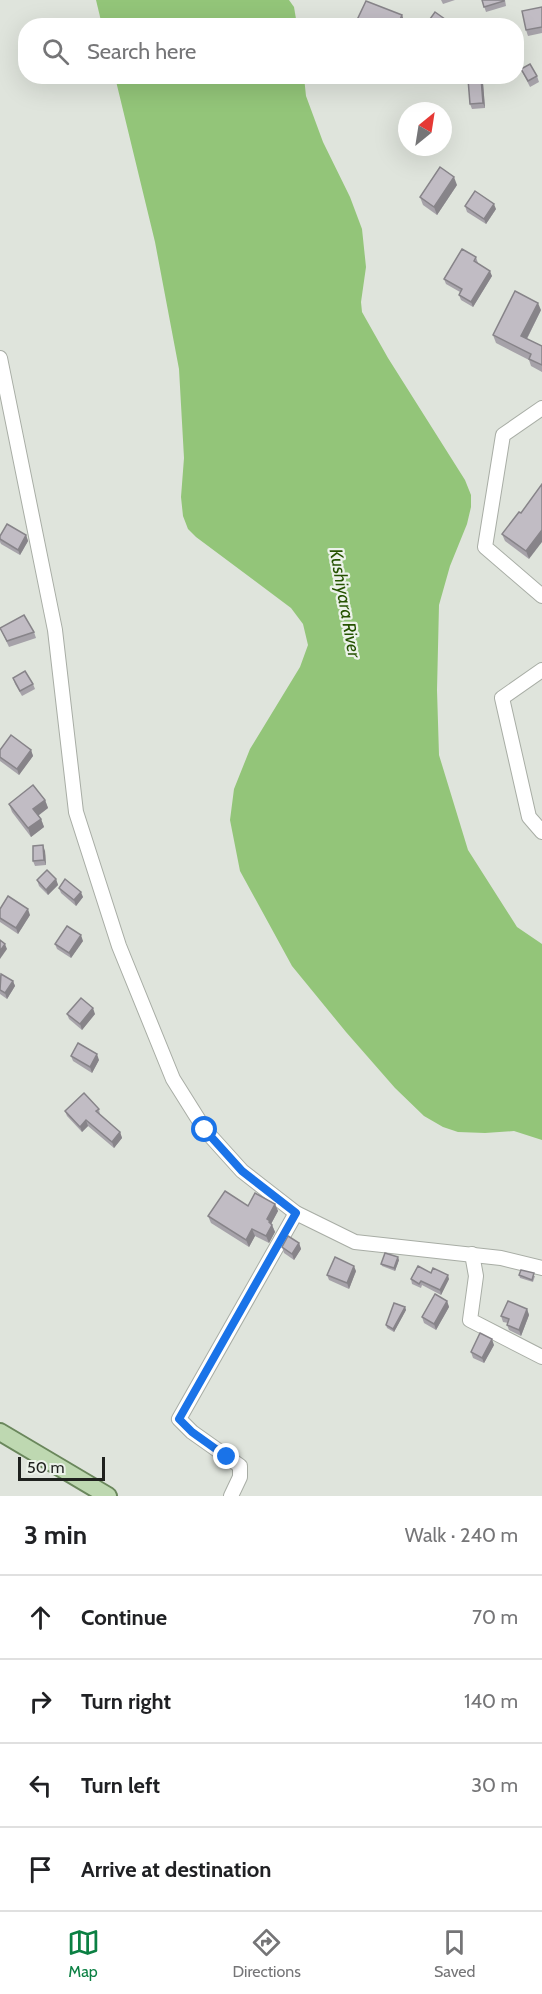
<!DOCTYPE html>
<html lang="en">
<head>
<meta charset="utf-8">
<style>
	:root { --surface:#fff; --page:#f6f6f6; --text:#202124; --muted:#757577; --line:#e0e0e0; --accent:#0b8043 }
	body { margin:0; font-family:Cabin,sans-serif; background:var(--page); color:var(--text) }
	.compass { position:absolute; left:398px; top:102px; width:54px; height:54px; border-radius:50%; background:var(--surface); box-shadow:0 6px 24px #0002; rotate:30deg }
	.scale { position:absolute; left:18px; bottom:15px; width:87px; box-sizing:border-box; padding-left:6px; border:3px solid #1f211e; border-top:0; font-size:16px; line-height:21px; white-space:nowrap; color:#1f211e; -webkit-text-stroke:4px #ecf2ea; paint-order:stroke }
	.stop { position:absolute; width:18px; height:18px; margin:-14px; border:4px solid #1a73e8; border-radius:50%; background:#fff }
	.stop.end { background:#1a73e8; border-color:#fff; box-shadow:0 2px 6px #0008 }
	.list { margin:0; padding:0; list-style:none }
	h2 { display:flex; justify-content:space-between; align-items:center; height:78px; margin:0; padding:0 24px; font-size:26px }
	h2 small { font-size:20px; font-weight:400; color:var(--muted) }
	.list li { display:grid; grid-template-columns:39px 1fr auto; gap:18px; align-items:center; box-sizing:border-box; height:84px; padding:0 24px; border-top:2px solid var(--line) }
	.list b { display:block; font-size:22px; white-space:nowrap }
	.list em { font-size:20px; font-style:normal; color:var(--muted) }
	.icon { flex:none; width:33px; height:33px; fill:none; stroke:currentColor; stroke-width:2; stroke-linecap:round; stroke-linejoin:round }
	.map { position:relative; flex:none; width:542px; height:1496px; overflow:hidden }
	.search { position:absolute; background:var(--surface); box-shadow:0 6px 24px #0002; left:18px; right:18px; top:18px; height:66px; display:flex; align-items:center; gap:15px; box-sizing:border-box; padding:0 21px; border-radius:24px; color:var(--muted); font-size:22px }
	.sheet { height:414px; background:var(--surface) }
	nav { display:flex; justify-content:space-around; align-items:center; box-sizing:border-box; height:84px; border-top:2px solid var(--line); background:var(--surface); font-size:16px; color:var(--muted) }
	nav a { display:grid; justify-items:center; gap:3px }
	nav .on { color:var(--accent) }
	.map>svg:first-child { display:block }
	.forest { fill:#93c579 }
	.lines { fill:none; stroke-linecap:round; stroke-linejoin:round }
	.minor-casing { stroke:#a8ada5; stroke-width:16 }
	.major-casing { stroke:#6a875c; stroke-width:20 }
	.minor { stroke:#fff; stroke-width:14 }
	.major { stroke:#bed8b1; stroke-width:16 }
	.wall { fill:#a6a2a9 }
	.shaded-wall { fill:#878489 }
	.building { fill:#c1bcc4; stroke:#878489; stroke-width:1.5 }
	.route { stroke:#1a73e8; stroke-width:8 }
	.labels { text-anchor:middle; stroke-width:4.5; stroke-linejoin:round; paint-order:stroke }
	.water-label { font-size:18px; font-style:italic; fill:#255200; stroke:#ecf2ea }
</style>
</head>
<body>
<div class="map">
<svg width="542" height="1496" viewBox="0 0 542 1496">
	<rect width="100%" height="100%" fill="#dfe4dc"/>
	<g class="forest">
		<polygon points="96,0 289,0 294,7 297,25 102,25"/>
		<polygon points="115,77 304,77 306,96 323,142 350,197 362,229 366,267 361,302 362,312 388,358 465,480 471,495 471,507 467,524 450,566 439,605 437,690 439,755 468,850 517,927 542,944 542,1140 514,1131 485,1133 458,1132 443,1127 424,1116 395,1088 346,1032 292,966 240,871 230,820 234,789 250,749 300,667 308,645 303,624 291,608 196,537 188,529 183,516 181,497 184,458 179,369 155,242"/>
	</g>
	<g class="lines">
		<g class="minor-casing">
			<g id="minor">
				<polyline points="0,358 55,630 76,812 119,946 173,1079 205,1130 242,1171 296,1213 355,1242 501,1258 542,1268"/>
				<polyline points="542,408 503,435 485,547 542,596"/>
				<polyline points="542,670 502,698 529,817 542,832"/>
				<polyline points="472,1254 476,1276 470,1320 542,1357"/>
				<polyline points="231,1496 240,1477 240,1466 192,1432 179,1419 296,1213"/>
			</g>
		</g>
		<g class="major-casing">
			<polyline id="major" points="0,1432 108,1496"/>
		</g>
		<use href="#minor" class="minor"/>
		<use href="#major" class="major"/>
	</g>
	<g class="wall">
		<polygon points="441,0 455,0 443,4"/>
		<polygon points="482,0 505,0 506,6 486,12"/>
		<polygon points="542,7 542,33 528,36 526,30"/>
		<polygon points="402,15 404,21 402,26 359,26 357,20"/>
		<polygon points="521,69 537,76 539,82 530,87"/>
		<polygon points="465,76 472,76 469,79 483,83 485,108 472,109 470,104 468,80"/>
		<polygon points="457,185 437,215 423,205 420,197"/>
		<polygon points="465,206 496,209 486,224 467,212"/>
		<polygon points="476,257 478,263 492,276 473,307 461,300 459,295 460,292 446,284 444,279"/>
		<polygon points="541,310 527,339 542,346 542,372 531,366 529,360 496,343 493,335"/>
		<polygon points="521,513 529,559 505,541 502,534"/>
		<polygon points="26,535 28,541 20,555 1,544 0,542 0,536"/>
		<polygon points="0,628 34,632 36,638 9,647"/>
		<polygon points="13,678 33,684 35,689 22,696 15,684"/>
		<polygon points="31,750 33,756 19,775 0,761 0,757"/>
		<polygon points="45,800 48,808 38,816 41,819 44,827 31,837 12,812 9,804"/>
		<polygon points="45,851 46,865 35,866 33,861"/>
		<polygon points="56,879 58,885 48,895 39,886 37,880"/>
		<polygon points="59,888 83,897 76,906 61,893"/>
		<polygon points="0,909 30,915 18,934 0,922"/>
		<polygon points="83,941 71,958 57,949 55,944"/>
		<polygon points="0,975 13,981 15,986 7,999 0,994"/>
		<polygon points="67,1014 95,1014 82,1030 69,1019"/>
		<polygon points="71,1056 99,1060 92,1073 73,1061"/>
		<polygon points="99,1109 100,1115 120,1132 122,1138 114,1148 88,1126 82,1132 67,1116 65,1111"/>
		<polygon points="275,1204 278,1211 271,1224 272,1225 275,1232 269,1243 255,1236 249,1247 211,1223 208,1216 248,1206"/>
		<polygon points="299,1243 301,1249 294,1260 284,1253 282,1247"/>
		<polygon points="399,1260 395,1271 382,1266 381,1264"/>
		<polygon points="356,1271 349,1289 329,1280 327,1275"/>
		<polygon points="431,1273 449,1279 441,1295 422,1285 421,1288 412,1284 411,1279"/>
		<polygon points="519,1275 535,1276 533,1282 520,1278"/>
		<polygon points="447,1301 449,1307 436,1330 424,1323 422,1317"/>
		<polygon points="405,1307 406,1310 394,1332 387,1328 386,1325"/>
		<polygon points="527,1309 529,1315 521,1336 509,1330 507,1325 508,1323 503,1322 501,1316"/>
		<polygon points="494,1345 484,1363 473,1358 471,1352"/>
	</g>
	<g class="shaded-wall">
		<polygon points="402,15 404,21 402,26 397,26"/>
		<polygon points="481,78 483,83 485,108 483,103"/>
		<polygon points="454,177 457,185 437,215 434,207"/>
		<polygon points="494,204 496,209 486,224 484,219"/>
		<polygon points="490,271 492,276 473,307 471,302"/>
		<polygon points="538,303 541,310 524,344 521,336"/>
		<polygon points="542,530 542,542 529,559 526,551"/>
		<polygon points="26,535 28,541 20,555 18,550"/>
		<polygon points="31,750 33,756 19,775 17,769"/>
		<polygon points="45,800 48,808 36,817 33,809"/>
		<polygon points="41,819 44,827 31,837 28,828"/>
		<polygon points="43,845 45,851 46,865 44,860"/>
		<polygon points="56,879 58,885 48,895 46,890"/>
		<polygon points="81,892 83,897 76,906 74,900"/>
		<polygon points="28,909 30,915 18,934 16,928"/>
		<polygon points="81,935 83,941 71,958 69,953"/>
		<polygon points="5,944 7,949 0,959 0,951"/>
		<polygon points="13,981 15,986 7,999 5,993"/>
		<polygon points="93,1008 95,1014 82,1030 80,1024"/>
		<polygon points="97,1054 99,1060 92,1073 90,1067"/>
		<polygon points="86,1120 88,1126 82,1132 80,1127"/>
		<polygon points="120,1132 122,1138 114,1148 112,1142"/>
		<polygon points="275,1204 278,1211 271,1224 272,1225 275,1232 269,1243 266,1236 267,1219"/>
		<polygon points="252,1229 255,1236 249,1247 246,1240"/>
		<polygon points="299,1243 301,1249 294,1260 292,1254"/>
		<polygon points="398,1257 399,1260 395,1271 394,1268"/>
		<polygon points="354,1266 356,1271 349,1289 347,1283"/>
		<polygon points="448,1275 449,1279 441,1295 440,1290"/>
		<polygon points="447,1301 449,1307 436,1330 434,1324"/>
		<polygon points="405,1307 406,1310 394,1332 393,1329"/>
		<polygon points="527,1309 529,1315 521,1336 519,1330"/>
		<polygon points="492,1339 494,1345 484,1363 482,1358"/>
	</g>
	<g class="building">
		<polygon points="482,0 504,0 504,1 484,7"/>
		<polygon points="366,1 402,15 397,26 369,26 357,20"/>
		<polygon points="542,7 542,27 526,30 522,11"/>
		<polygon points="435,12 449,22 447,26 425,26"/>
		<polygon points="530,64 537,76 528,81 521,69"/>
		<polygon points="481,78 483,103 470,104 468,79"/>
		<polygon points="440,167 454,177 434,207 420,197"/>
		<polygon points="475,191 494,204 484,219 465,206"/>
		<polygon points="462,249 476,257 474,261 490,271 471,302 459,295 462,289 444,279"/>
		<polygon points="515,291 538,303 521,336 542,346 542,365 529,359 531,354 493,335"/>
		<polygon points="542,484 542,530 526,551 502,534 519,512 521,513"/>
		<polygon points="7,524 26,535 18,550 0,539 0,536"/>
		<polygon points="24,615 34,632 7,641 0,628"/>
		<polygon points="25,671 33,684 20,691 13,678"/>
		<polygon points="11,735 31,750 17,769 0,757 0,750"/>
		<polygon points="33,785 45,800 33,809 41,819 28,828 9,804"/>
		<polygon points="43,845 44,860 33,861 33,846"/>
		<polygon points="47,870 56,879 46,890 37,880"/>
		<polygon points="65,879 81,892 74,900 59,888"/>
		<polygon points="8,896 28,909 16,928 0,918 0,909"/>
		<polygon points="67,926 81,935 69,953 55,944"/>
		<polygon points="0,940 5,944 0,951"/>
		<polygon points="1,974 13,981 5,993 0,990"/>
		<polygon points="81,998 93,1008 80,1024 67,1014"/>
		<polygon points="78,1043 97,1054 90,1067 71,1056"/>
		<polygon points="84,1093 99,1109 96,1111 120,1132 112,1142 86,1120 80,1127 65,1111"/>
		<polygon points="225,1191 248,1206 255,1193 275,1204 267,1219 270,1221 269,1222 272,1225 266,1236 252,1229 246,1240 208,1216"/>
		<polygon points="288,1236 299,1243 292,1254 282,1247"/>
		<polygon points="385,1253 398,1257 394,1268 381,1264"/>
		<polygon points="335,1257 354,1266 347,1283 327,1275"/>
		<polygon points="418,1266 431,1273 433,1268 448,1275 440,1290 421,1281 419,1284 411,1279"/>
		<polygon points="521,1270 534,1273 532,1280 519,1275"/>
		<polygon points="435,1294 447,1301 434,1324 422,1317"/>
		<polygon points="508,1301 527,1309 519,1330 507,1325 509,1319 501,1316"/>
		<polygon points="394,1303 405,1307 393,1329 386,1325"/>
		<polygon points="480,1333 492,1339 482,1358 471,1352"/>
	</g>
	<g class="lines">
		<polyline class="route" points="205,1130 242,1171 296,1213 179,1419 192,1432 227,1457"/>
	</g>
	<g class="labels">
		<g class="water-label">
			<text transform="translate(345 603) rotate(80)" y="6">Kushiyara River</text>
		</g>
	</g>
</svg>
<svg class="compass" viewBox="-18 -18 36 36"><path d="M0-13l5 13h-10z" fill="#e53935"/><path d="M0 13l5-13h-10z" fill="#757577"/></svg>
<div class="scale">50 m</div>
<div class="stop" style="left:205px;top:1130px"></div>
<div class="stop end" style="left:227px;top:1457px"></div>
<div class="search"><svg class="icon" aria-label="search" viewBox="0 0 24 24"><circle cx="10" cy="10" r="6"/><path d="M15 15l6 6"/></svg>Search here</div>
</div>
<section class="sheet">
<h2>3 min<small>Walk · 240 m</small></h2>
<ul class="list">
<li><svg class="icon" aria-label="ahead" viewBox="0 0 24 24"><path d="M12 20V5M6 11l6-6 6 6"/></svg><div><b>Continue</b></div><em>70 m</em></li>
<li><svg class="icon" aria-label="right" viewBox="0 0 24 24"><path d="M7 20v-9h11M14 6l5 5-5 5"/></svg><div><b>Turn right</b></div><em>140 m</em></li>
<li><svg class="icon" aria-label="left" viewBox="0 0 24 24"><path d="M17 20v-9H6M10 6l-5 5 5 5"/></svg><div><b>Turn left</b></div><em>30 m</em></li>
<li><svg class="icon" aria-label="arrive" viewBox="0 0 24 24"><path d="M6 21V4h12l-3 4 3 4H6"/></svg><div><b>Arrive at destination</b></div></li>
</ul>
</section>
<nav>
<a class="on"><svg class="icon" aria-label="map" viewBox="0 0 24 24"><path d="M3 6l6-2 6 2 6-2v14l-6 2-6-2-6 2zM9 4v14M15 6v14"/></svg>Map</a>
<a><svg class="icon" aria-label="directions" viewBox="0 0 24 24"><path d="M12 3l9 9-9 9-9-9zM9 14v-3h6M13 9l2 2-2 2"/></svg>Directions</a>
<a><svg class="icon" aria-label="saved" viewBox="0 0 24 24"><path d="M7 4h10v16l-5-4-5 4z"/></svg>Saved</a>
</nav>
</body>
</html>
